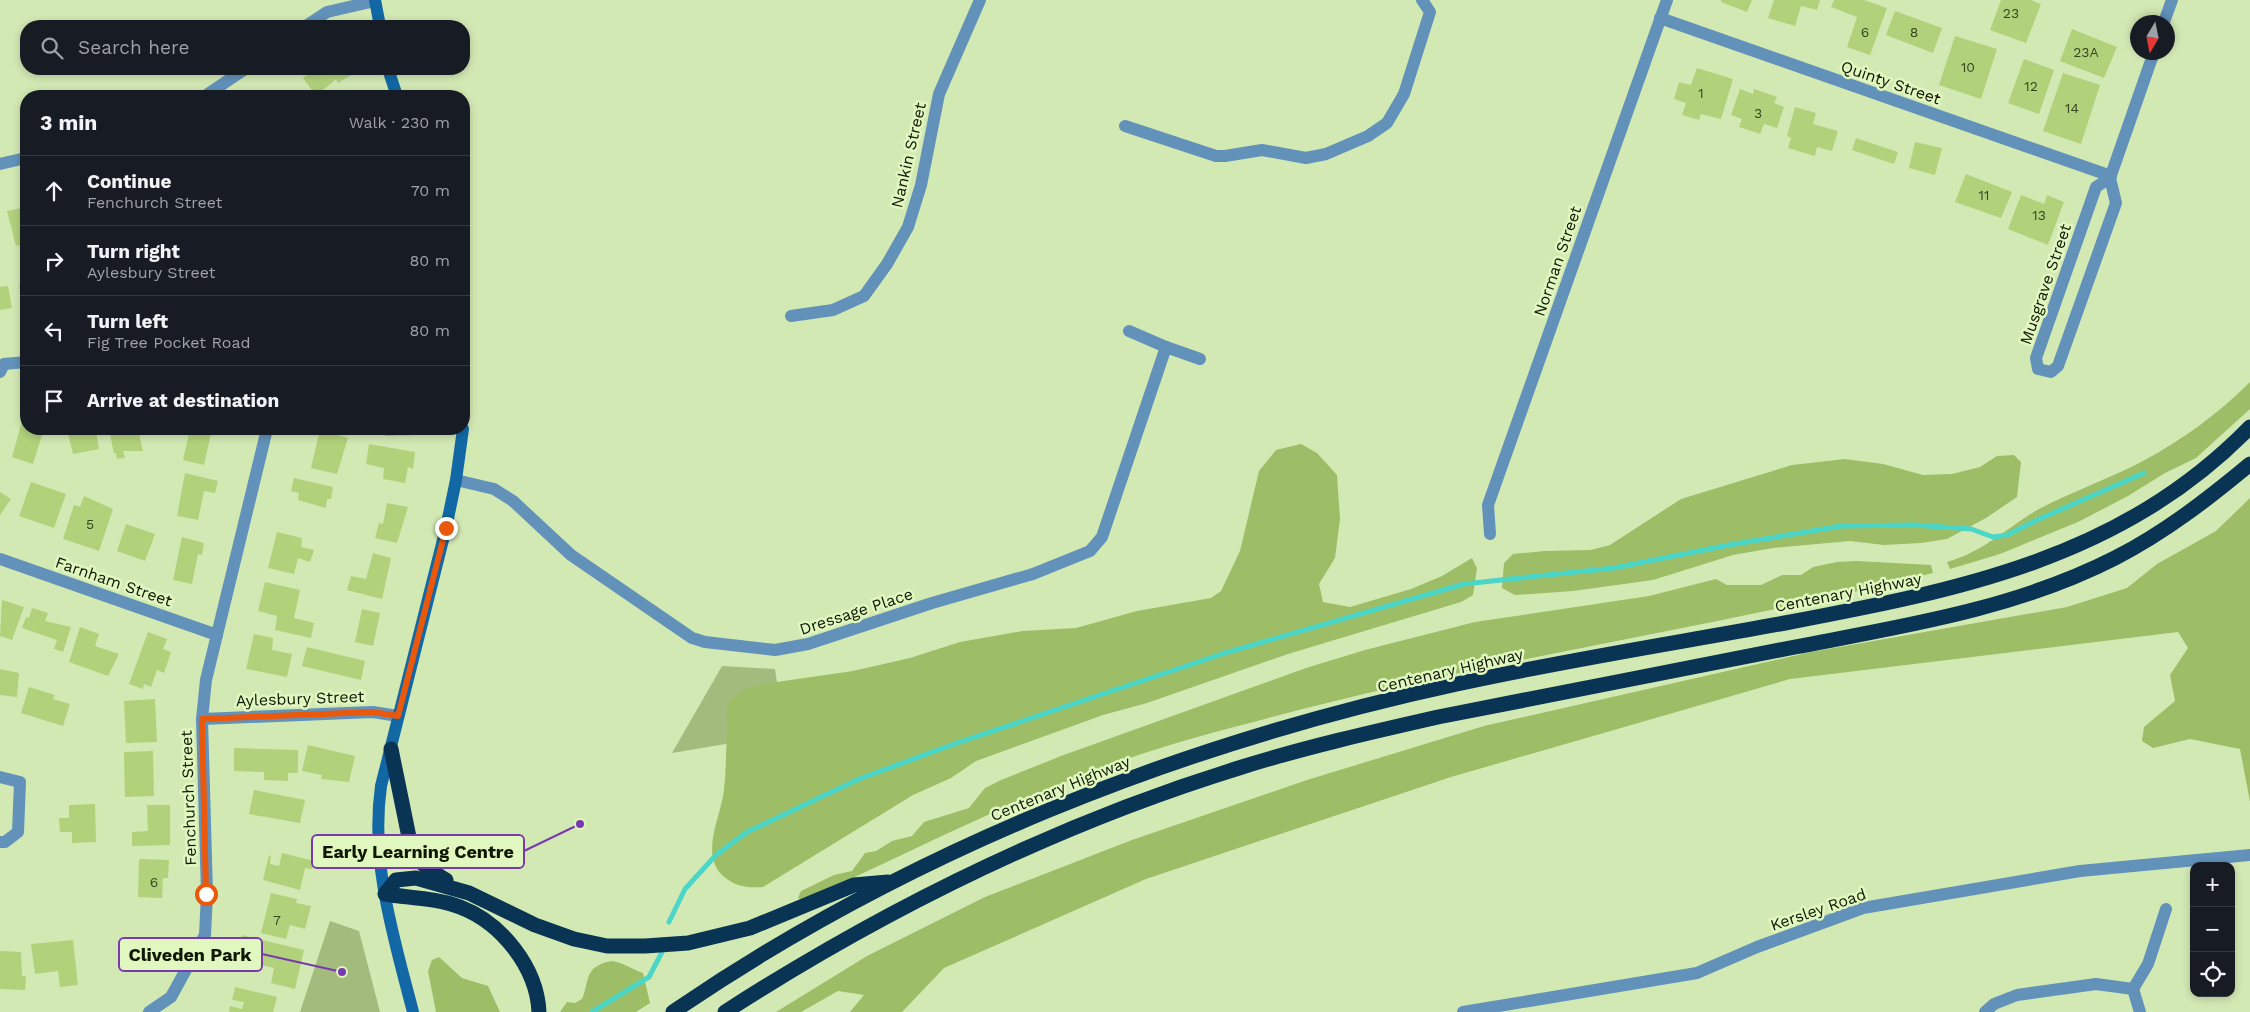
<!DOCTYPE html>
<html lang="en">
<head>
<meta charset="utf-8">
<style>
	:root { --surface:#171b24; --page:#20242c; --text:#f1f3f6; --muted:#9ea1a6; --line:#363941 }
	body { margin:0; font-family:"Work Sans",sans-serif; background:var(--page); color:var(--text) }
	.controls { position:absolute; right:15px; bottom:15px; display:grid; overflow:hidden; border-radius:10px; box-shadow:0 2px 8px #0003 }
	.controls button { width:45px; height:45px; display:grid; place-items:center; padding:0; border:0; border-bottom:1px solid var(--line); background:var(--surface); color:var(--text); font:25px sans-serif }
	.compass { position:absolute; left:2130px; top:15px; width:45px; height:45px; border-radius:50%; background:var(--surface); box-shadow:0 2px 8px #0003; rotate:190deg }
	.stop { position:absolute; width:15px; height:15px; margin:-11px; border:4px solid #ea580c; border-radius:50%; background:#fff }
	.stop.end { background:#ea580c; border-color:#fff; box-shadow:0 1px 5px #0008 }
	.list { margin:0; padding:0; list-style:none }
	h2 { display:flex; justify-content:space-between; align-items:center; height:65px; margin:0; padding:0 20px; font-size:21px }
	h2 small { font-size:16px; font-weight:400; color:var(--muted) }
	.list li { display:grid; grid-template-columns:32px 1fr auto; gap:15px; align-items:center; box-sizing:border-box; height:70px; padding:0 20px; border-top:1px solid var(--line) }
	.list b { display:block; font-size:19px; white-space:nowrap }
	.list p { margin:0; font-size:16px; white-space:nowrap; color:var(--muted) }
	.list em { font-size:16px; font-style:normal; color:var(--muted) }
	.icon { flex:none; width:28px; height:28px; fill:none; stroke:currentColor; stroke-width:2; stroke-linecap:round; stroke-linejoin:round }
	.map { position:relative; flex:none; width:2250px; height:1012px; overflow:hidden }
	.search { position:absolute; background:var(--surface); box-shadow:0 2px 8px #0003; left:20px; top:20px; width:450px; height:55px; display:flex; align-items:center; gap:12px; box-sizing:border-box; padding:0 18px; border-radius:20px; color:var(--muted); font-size:19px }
	.panel { position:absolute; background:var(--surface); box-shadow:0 2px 8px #0003; left:20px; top:90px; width:450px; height:345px; border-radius:20px }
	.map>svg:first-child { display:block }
	.green { fill:#a3bb7d }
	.forest { fill:#9dbd67 }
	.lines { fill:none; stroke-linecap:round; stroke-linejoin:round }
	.stream { stroke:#4cd6c8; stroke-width:5 }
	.building { fill:#b1d27b }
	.minor { stroke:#6291ba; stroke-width:12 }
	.secondary { stroke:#1268a4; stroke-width:12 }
	.motorway { stroke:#093453; stroke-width:15 }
	.route { stroke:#ea580c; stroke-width:6 }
	.labels { text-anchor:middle; stroke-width:5; stroke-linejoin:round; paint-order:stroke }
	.number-label { font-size:14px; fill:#384622 }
	.street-label { font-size:16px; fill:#101704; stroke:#e0f7c0 }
	.leader { fill:none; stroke:#7a3aaf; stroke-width:2 }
	.callout-dot { fill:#7a3aaf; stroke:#e0f7c0; stroke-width:2 }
	.callout { fill:#e0f7c0; stroke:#7a3aaf; stroke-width:2 }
	.callout-label { font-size:18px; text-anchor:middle; font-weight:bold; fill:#101704 }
</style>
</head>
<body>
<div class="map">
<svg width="2250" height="1012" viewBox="0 0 2250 1012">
	<rect width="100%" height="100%" fill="#d3e9b4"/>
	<g class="green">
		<polygon points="722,666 775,669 781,711 761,738 672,753"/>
		<polygon points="330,921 359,931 380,1012 300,1012"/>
	</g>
	<g class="forest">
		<path d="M2250,382V409L2196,458L2165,473L2128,496L2078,522L2000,554L1950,569L1947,562C1983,552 2008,527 2039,509C2073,491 2109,479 2143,461C2182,440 2218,414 2250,382Z"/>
		<path d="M1301,444L1317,453L1337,475L1340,519L1335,558L1319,584L1323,602L1350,607L1411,589L1442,576L1472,558L1477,568L1473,595L1461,602L1288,654L1147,703L1103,715L976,761L951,778L913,795L763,887C749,888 738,887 727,879C697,858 721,818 724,790C727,761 726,731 728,702L743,690L763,684L853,671L910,658L960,642L1023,631L1076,628L1137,611L1211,598L1221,591L1240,551L1259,471L1276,450Z"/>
		<polygon points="2014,455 2021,462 2017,497 1986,518 1947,539 1921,543 1884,545 1850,541 1773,548 1733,555 1653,580 1573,591 1515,595 1502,588 1504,563 1513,554 1545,551 1591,550 1610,545 1681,499 1792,465 1845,459 1883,464 1923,475 1952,474 1980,467 1997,456"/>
		<polygon points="2250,498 2250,802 2240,749 2190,739 2153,748 2142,741 2144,727 2175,701 2170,675 2188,648 2178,632 1790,679 1451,777 1146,879 944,968 902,1012 850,1012 864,995 838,991 801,1012 776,1012 867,956 985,897 1132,840 1307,780 1484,726 1811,652 2067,607 2127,588 2157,564 2216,531"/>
		<path d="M1857,561L1931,565L1933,573C1714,628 1490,659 1272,717C1223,730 1172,743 1124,760C1013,799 910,852 804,901L798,898L801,891L834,875L852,871L865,853L876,851L892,841L912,836L924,822L969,808L985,788L1001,780L1061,756L1306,668L1365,650L1475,622L1649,596L1716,579L1727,585H1761L1782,575H1801L1813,567L1837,562Z"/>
		<polygon points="439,957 462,978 488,986 500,1012 436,1012 428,971 432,960"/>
		<path d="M611,961C623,962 631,969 643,973L650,1003L636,1012H560L567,1002L575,1003L582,999C590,981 583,967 611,961Z"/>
	</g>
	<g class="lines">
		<g class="stream">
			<polyline points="669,922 685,889 716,855 747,832 859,779 954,744 1225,653 1464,584 1614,568 1729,545 1841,526 1914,525 1971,529 1993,537 2007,535 2037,520 2144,473"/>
			<polyline points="592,1012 649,977 662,952"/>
		</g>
	</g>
	<g class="building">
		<polygon points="1721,0 1752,0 1747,12 1721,2"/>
		<polygon points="1774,0 1820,0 1817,10 1801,6 1795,26 1768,18"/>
		<polygon points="1834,0 1864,0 1887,8 1870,55 1847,47 1857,17 1831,7"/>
		<polygon points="2001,0 2031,0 2041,4 2026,43 1990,30"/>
		<polygon points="1895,11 1942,28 1933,53 1886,35"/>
		<polygon points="2072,29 2117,47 2104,78 2060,61"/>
		<polygon points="1955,36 1997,49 1981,99 1939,85"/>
		<polygon points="2024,59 2054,70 2039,114 2008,103"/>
		<polygon points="1697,68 1733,79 1721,119 1701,114 1699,120 1682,115 1686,103 1674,99 1679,82 1691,85"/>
		<polygon points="315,69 354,69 356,72 338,83 336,79 316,96 303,78"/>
		<polygon points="2063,73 2100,85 2081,144 2043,131"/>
		<polygon points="1740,89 1753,94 1754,89 1777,97 1774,103 1784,107 1777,128 1764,124 1760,134 1739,127 1742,119 1731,115"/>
		<polygon points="1795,107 1816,113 1813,124 1838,131 1832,151 1817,147 1815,156 1788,148 1791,138 1787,136"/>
		<polygon points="1856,138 1898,152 1894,164 1852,150"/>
		<polygon points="1915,142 1942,148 1935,175 1909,168"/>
		<polygon points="1966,174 2012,192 2001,218 1955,202"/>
		<polygon points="2021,195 2044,204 2047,195 2064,202 2048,245 2008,229"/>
		<polygon points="26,207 26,244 16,246 7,211"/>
		<polygon points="26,285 26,312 19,286"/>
		<polygon points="8,286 12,308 0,310 0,287"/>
		<polygon points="26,407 26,429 44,429 33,464 12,457"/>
		<polygon points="73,429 96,430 99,449 73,454 68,434 74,433"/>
		<polygon points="109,429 138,429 143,451 123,451 125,458 117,459 116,453 114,454"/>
		<polygon points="190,429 212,429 204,465 183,460"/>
		<polygon points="385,429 418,429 418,435 385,436"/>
		<polygon points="320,430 348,438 337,474 311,468"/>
		<polygon points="369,444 415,452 413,469 408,467 405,483 383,479 384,468 366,464"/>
		<polygon points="185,473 218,481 215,493 204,491 198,520 177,516"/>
		<polygon points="294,478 333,487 331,499 327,499 326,508 298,500 299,493 291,491"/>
		<polygon points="31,482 66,494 54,528 19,516"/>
		<polygon points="0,492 11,499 0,515"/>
		<polygon points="84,496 113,509 99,551 63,539 74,505 80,507"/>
		<polygon points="387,503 408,507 397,543 375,538 379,523 383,524"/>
		<polygon points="126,524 155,534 145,561 117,551"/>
		<polygon points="277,532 302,538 301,547 314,550 310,562 298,558 294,574 268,568"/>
		<polygon points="182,537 204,543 202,555 198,554 192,584 173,580"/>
		<polygon points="373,553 391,558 382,599 347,590 351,576 366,579"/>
		<polygon points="265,582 300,590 294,618 314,623 311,638 275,630 277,616 258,611"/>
		<polygon points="2,600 24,607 12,640 0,636"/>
		<polygon points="32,608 48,613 45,621 71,627 63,652 54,649 57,640 22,628 26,617 29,618"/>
		<polygon points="362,609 380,613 373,646 355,642"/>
		<polygon points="80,627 99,634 95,646 119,654 108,676 69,662"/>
		<polygon points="148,632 167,639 163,649 171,652 164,673 157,670 151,687 144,684 143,689 129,684"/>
		<polygon points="254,634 273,638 272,650 292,654 287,677 246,669"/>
		<polygon points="307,647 365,661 361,680 302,666"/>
		<polygon points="0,669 19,673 17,697 0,695"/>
		<polygon points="29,687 55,695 53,699 70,704 63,726 21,713"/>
		<polygon points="155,699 157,742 126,743 124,701"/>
		<polygon points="308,745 355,756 349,782 321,779 322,775 302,771"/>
		<polygon points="234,748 298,750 298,773 288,773 288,781 264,780 264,772 234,771"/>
		<polygon points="153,751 154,796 125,797 124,752"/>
		<polygon points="254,790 305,800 300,823 249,814"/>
		<polygon points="95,804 96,842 72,843 72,832 60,832 59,818 69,818 69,805"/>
		<polygon points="147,805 170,805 170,845 132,846 132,832 148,831"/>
		<polygon points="282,853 314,861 312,869 305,868 300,890 263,880 269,855 271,856 270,864 279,866"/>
		<polygon points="139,859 169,860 168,878 163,878 162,898 138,897"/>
		<polygon points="271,893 297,899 296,903 311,906 305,929 290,925 286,939 261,933"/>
		<polygon points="242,935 304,950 295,989 271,983 274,968 236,959"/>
		<polygon points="73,940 78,985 60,987 58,971 35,974 31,944"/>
		<polygon points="0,951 21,952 22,976 26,976 25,990 0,989"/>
		<polygon points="235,987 277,997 273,1012 229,1012 230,1006 242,1009 244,1002 232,1000"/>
	</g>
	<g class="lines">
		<g class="minor">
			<polyline points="1660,18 2111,176"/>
			<polyline points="2164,22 2172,0"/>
			<polyline points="306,26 327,12 375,1"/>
			<polyline points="205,96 245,69"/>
			<polyline points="1125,126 1216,156 1225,156 1262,150 1306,158 1326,154 1368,136 1387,123 1404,94 1430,12 1422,0"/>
			<polyline points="0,164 26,158"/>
			<polyline points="2110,178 2096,187 2036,358 2038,369 2051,372 2058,366 2116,203 2110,178 2154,52"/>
			<polyline points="791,316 833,310 864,296 887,264 908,227 921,185 939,94 980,0"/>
			<polyline points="1166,347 1200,359"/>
			<polyline points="0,372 4,364 26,362"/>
			<polyline points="456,480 494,489 513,501 571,555 692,638 705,642 775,650 808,644 932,603 1033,574 1090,551 1102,537 1166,347 1129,331"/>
			<polyline points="1490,534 1488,505 1667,0"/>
			<polyline points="0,559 217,635"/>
			<polyline points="202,719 373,712 398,716"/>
			<polyline points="0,777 20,782 18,832 5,842 0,842"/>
			<polyline points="2133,989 2148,964 2166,909"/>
			<polyline points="2133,989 2140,1012"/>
			<polyline points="149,1012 171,997 205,935 207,894 202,719 206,680 267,429"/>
			<polyline points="1463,1012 1697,973 1757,947 1863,908 2080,871 2250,855"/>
			<polyline points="1985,1012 1994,1004 2017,995 2096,984 2133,989"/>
		</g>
		<g class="secondary">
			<polyline points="375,0 380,26"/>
			<polyline points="388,69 397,96"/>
			<polyline points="464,374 464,390"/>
			<path d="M413,1012C394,938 370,863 381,786L446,528L456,480L463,429"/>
		</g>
		<g class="motorway">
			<path d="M391,749L410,842C419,864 426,868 446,880"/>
			<path d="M539,1012C537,968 502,923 460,907C437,898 410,898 385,894L396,880L416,878L469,893L535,925L574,939L607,946H645L688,943L750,928L854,885L888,882"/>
			<path d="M673,1012C908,851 1179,744 1457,684C1566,660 1676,643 1785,623C1959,590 2121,559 2250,427"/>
			<path d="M725,1012C885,909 1060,823 1242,767C1306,747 1372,732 1438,717C1557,694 1676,670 1795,647C1904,626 2015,609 2115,558C2164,533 2208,499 2250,464"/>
		</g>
	</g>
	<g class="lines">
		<polyline class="route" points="206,894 202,719 373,712 398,716 446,528"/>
	</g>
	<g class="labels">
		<g class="number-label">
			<text x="2011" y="18">23</text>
			<text x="1865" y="37">6</text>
			<text x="1914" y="37">8</text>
			<text x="2086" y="57">23A</text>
			<text x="1968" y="72">10</text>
			<text x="2031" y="91">12</text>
			<text x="1701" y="98">1</text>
			<text x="2072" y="113">14</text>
			<text x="1758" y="118">3</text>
			<text x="1984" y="200">11</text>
			<text x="2039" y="220">13</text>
			<text x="90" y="529">5</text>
			<text x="154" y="887">6</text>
			<text x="277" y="925">7</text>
		</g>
		<g class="street-label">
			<text transform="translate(1891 82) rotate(19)" y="6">Quinty Street</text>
			<text transform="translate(908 155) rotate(-77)" y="6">Nankin Street</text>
			<text transform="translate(1557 261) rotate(-71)" y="6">Norman Street</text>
			<text transform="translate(2045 284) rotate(-71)" y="6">Musgrave Street</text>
			<text transform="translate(114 581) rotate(19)" y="6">Farnham Street</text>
			<text transform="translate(1848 592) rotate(-11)" y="6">Centenary Highway</text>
			<text transform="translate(856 611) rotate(-18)" y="6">Dressage Place</text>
			<text transform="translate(1450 670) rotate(-13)" y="6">Centenary Highway</text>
			<text transform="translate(300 698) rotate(-2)" y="6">Aylesbury Street</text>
			<text transform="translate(1060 788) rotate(-22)" y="6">Centenary Highway</text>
			<text transform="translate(188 798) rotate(-92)" y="6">Fenchurch Street</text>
			<text transform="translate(1818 909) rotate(-19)" y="6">Kersley Road</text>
		</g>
	</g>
	<path class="leader" d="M580 824L524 851M342 972L262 954"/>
	<g class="callout-dot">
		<circle cx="580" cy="824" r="5"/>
		<circle cx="342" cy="972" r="5"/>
	</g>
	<g class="callout">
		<rect x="312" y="835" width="212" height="33" rx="5"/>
		<rect x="119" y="938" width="143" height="33" rx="5"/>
	</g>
	<g class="callout-label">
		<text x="418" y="858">Early Learning Centre</text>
		<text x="190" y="961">Cliveden Park</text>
	</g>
</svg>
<div class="controls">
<button>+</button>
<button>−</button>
<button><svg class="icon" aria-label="locate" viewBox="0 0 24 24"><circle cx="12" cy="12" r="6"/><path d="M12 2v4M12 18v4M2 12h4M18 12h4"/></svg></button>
</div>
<svg class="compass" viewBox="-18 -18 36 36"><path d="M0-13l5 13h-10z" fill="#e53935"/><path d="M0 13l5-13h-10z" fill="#9ea1a6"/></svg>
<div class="stop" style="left:206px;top:894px"></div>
<div class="stop end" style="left:446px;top:528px"></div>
<div class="search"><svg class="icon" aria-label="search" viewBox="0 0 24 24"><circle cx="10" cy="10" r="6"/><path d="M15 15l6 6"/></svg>Search here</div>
<section class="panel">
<h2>3 min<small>Walk · 230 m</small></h2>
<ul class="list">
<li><svg class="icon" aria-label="ahead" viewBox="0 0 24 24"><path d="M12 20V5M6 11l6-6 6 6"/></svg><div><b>Continue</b><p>Fenchurch Street</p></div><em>70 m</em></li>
<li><svg class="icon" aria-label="right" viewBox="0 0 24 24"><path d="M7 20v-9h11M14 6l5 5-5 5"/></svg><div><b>Turn right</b><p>Aylesbury Street</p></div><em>80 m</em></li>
<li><svg class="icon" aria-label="left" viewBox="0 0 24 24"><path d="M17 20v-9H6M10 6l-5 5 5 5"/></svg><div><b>Turn left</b><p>Fig Tree Pocket Road</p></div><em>80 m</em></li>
<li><svg class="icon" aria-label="arrive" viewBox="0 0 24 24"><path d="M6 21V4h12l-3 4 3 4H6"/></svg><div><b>Arrive at destination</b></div></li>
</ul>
</section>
</div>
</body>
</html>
